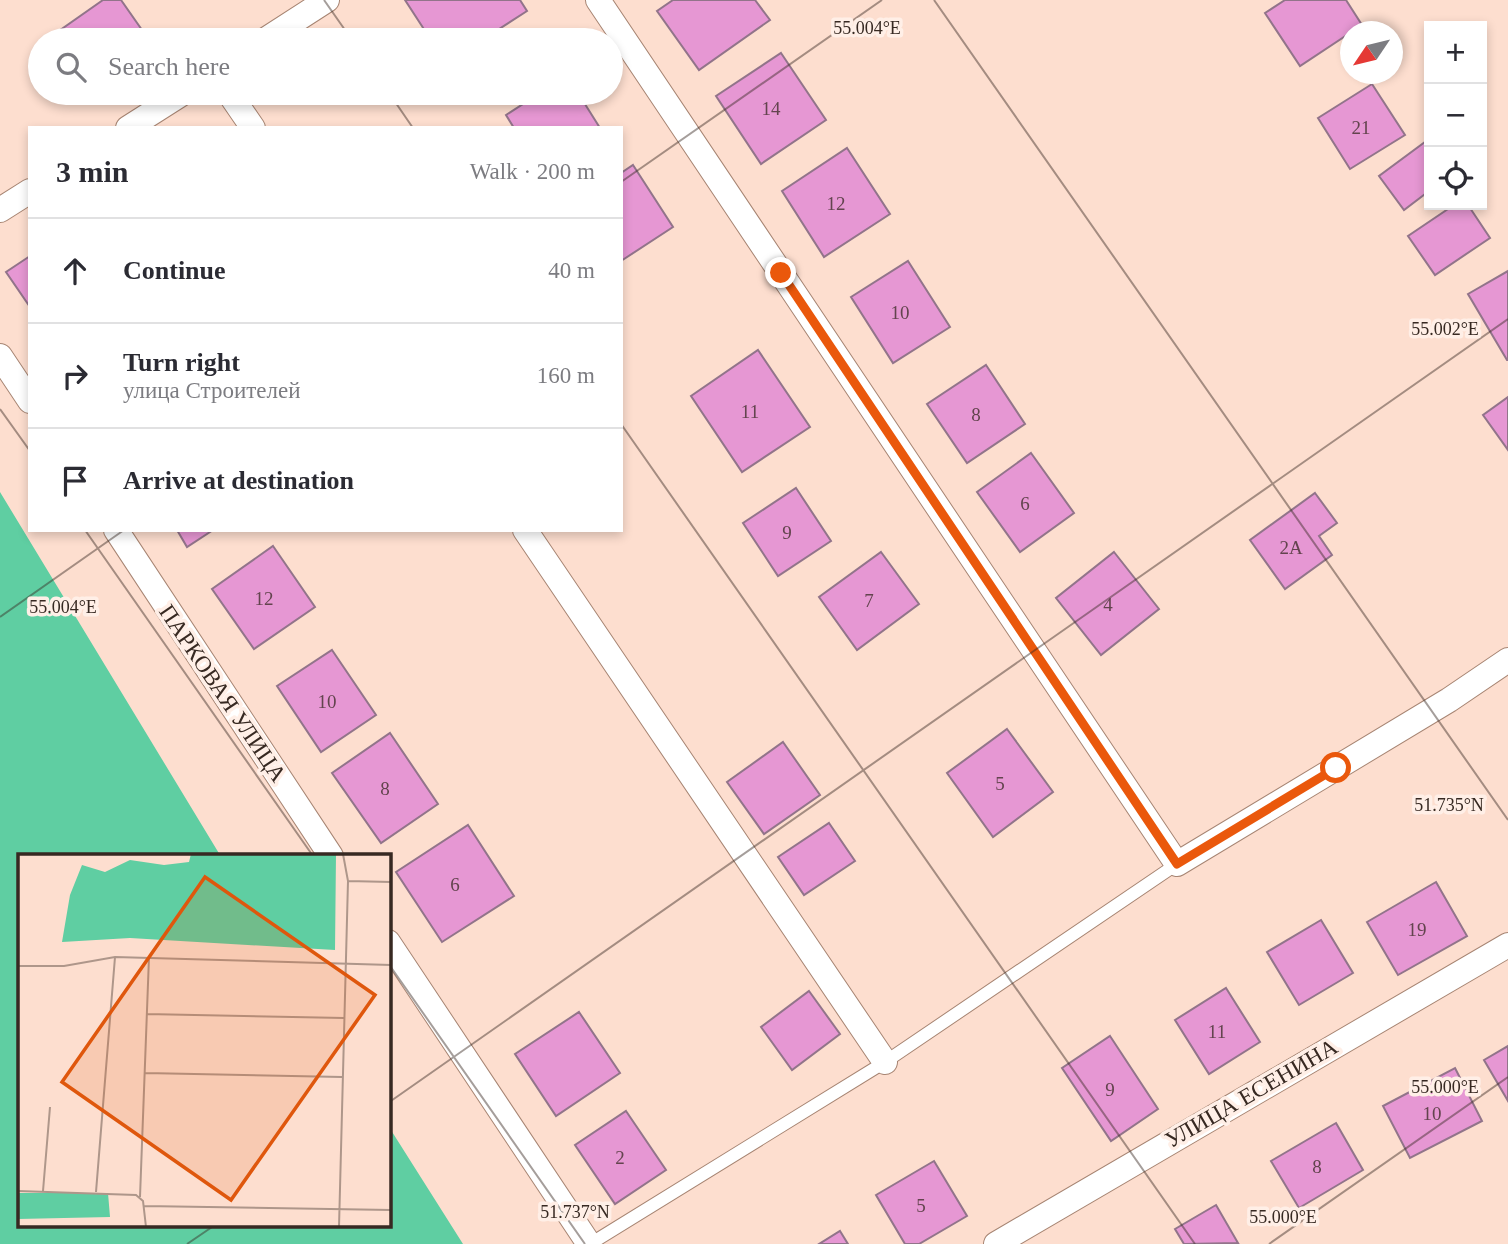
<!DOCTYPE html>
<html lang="en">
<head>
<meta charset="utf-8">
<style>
	:root { --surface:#fff; --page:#f2f2f3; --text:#2b2b33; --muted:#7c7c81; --line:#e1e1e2 }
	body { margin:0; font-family:Georgia,serif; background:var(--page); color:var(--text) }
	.controls { position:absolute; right:21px; top:21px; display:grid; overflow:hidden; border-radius:0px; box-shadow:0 4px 10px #0003 }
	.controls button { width:63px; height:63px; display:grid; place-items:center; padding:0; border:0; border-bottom:2px solid var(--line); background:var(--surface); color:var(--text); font:35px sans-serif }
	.compass { position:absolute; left:1340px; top:21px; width:63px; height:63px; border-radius:50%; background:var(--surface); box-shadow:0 4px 10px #0003; rotate:235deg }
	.stop { position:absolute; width:21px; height:21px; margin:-16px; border:5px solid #ea580c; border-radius:50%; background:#fff }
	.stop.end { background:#ea580c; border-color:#fff; box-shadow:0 2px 7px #0008 }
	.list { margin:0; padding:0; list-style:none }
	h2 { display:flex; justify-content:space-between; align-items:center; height:91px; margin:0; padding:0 28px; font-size:30px }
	h2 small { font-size:23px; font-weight:400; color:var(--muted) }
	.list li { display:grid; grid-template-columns:46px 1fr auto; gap:21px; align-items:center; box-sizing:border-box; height:105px; padding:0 28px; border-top:2px solid var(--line) }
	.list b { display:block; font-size:26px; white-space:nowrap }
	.list p { margin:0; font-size:23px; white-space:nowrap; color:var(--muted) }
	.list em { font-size:23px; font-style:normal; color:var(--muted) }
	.icon { flex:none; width:38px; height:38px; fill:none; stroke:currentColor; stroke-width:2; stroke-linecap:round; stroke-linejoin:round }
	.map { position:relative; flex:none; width:1508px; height:1244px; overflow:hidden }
	.search { position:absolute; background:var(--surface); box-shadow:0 4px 10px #0003; left:28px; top:28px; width:595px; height:77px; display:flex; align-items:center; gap:18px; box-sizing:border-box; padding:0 24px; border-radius:38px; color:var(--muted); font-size:26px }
	.panel { position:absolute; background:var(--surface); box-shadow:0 4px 10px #0003; left:28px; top:126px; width:595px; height:406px; border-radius:0px }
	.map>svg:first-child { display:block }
	.forest { fill:#5fcea2 }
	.building { fill:#e697d3; stroke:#92748a; stroke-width:2 }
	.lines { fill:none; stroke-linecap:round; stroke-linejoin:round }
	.service-casing { stroke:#a78573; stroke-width:14 }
	.minor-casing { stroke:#a78573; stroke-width:26 }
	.service { stroke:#fff; stroke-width:12 }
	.minor { stroke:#fff; stroke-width:24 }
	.route { stroke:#ea580c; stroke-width:9 }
	.ticks { fill:none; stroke:#372922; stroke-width:2; stroke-opacity:0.45 }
	.labels { text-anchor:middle; stroke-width:7; stroke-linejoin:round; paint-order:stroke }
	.number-label { font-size:19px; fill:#63444e }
	.street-label { font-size:23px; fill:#372922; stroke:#ffefe7 }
	.inset-road { fill:none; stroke:#ae968a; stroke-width:2 }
	.view { fill:#df570d; fill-opacity:0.15; stroke:#df570d; stroke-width:3.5 }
	.inset-edge { fill:none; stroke:#372922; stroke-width:3.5 }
	.ticks-label { font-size:18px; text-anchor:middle; fill:#372922; stroke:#ffefe7; stroke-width:7; stroke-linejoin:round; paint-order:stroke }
</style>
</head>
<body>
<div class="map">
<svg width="1508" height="1244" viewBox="0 0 1508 1244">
	<rect width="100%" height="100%" fill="#fddecf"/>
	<polygon class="forest" points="0,492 220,855 19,856 19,1225 388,1225 389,1127 463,1244 0,1244"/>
	<g class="building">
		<polygon points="103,0 121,0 149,40 61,40 56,33"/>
		<polygon points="405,0 520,0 527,11 482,40 431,40"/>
		<polygon points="673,0 755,0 770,20 699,70 657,11"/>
		<polygon points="1285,0 1346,0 1362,25 1300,66 1265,13"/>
		<polygon points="781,53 826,120 761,164 716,96"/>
		<polygon points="1372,84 1405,135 1350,169 1318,118"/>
		<polygon points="540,93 578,93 600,128 514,128 506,115"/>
		<polygon points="1429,139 1429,191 1404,210 1379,176"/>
		<polygon points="847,148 890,214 824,257 782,191"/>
		<polygon points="633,165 673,227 621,261 621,173"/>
		<polygon points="1454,205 1468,205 1490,238 1435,275 1408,236"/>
		<polygon points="30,256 30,307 6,272"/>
		<polygon points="908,261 950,327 893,363 851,297"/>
		<polygon points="1508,271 1508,360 1507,360 1468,294"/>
		<polygon points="758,350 810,427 742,472 691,396"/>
		<polygon points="986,365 1025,424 967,463 927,404"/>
		<polygon points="1508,397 1508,450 1483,415"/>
		<polygon points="1031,453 1074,513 1020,552 977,492"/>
		<polygon points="796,488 831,541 778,576 743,523"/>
		<polygon points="1315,493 1337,523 1319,536 1332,555 1285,589 1250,540"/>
		<polygon points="177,530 213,530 187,547"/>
		<polygon points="273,546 315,607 254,649 212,589"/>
		<polygon points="881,552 919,604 857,650 819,597"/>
		<polygon points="1114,552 1159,609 1101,655 1056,598"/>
		<polygon points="332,650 376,715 321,752 277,686"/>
		<polygon points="1007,729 1053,792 993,837 947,773"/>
		<polygon points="390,733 438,804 381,843 332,773"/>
		<polygon points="783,742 820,795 764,834 727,782"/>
		<polygon points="829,823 855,861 804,895 778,857"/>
		<polygon points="468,825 514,896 442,942 396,872"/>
		<polygon points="1436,882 1467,936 1398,975 1367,922"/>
		<polygon points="1321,920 1353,973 1299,1005 1267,952"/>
		<polygon points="1226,988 1260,1042 1209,1074 1175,1020"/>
		<polygon points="809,991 840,1034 792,1070 761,1027"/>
		<polygon points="579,1012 620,1073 556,1116 515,1054"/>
		<polygon points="1110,1036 1158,1109 1111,1141 1062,1068"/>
		<polygon points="1508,1046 1508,1101 1484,1060"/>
		<polygon points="1455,1068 1482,1121 1410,1158 1383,1106"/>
		<polygon points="626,1111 666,1170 615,1204 575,1145"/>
		<polygon points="1336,1123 1363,1170 1299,1208 1271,1161"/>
		<polygon points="934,1161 967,1216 919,1244 905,1244 876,1195"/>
		<polygon points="1216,1205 1238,1243 1184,1244 1175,1229"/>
		<polygon points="840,1231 848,1244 819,1244"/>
	</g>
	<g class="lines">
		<g class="service-casing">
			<polyline id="service" points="590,1244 885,1062 1177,864"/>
		</g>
		<g class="minor-casing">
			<g id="minor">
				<polyline points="598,0 1177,864 1449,700 1508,660"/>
				<polyline points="265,40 327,0"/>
				<polyline points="229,93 253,128"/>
				<polyline points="128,128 183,93"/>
				<polyline points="0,210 30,191"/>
				<polyline points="0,356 30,401"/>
				<polyline points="116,530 331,856"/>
				<polyline points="525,530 885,1062"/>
				<polyline points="388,942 589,1244"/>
				<polyline points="996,1244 1508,945"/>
			</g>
		</g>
		<use href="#service" class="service"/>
		<use href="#minor" class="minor"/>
	</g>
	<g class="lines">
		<polyline class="route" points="781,273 1177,864 1336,768"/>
	</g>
	<path class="ticks" d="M324,0L352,40M934,0L1508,820M389,93L413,128M621,182L882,0M0,409L30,451M621,424L1195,1244M85,530L313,856M0,617L124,530M388,963L585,1244M388,1103L1508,319M187,1244L215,1225M1269,1244L1508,1077"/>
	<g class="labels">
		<g class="number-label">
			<text x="771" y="115">14</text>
			<text x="1361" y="134">21</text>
			<text x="836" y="210">12</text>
			<text x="900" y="319">10</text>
			<text x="750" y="418">11</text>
			<text x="976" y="421">8</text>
			<text x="1025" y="510">6</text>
			<text x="787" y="539">9</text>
			<text x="1291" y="554">2А</text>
			<text x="264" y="605">12</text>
			<text x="869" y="607">7</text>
			<text x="1108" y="611">4</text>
			<text x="327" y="708">10</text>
			<text x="1000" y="790">5</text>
			<text x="385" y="795">8</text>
			<text x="455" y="891">6</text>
			<text x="1417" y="936">19</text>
			<text x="1217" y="1038">11</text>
			<text x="1110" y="1096">9</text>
			<text x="1432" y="1120">10</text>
			<text x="620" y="1164">2</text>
			<text x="1317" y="1173">8</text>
			<text x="921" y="1212">5</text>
		</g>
		<g class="street-label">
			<text transform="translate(223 693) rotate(56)" y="8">ПАРКОВАЯ УЛИЦА</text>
			<text transform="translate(1251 1093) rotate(-30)" y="8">УЛИЦА ЕСЕНИНА</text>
		</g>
	</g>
	<g transform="translate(18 854)">
		<rect width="373" height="373" fill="#fddecf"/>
		<path d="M173,0H318L317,96L112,84L44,88L52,41L64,11L87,18L112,6L146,11L171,8ZM0,339H90L92,363L0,365Z" fill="#5fcea2"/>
		<path class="inset-road" d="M330,27L373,28M0,112H46L97,103L373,111M128,160L326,164M127,219L324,223M0,337L118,341L125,347L128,373M25,337L32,253M78,338L97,103M122,343L131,103M126,352L373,356M321,373L330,27L325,0"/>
		<path class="view" d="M187,23L357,141L213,346L44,228Z"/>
		<rect width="373" height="373" class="inset-edge"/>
	</g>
	<g class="ticks-label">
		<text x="867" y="34">55.004°E</text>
		<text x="1445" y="335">55.002°E</text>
		<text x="63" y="613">55.004°E</text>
		<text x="1449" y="811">51.735°N</text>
		<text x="1445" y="1093">55.000°E</text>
		<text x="575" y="1218">51.737°N</text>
		<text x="1283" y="1223">55.000°E</text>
	</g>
</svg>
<div class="controls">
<button>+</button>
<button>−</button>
<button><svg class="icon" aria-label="locate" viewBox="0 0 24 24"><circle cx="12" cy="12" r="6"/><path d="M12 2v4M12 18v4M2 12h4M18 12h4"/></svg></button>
</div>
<svg class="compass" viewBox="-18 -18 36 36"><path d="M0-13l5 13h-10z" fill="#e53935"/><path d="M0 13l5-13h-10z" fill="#7c7c81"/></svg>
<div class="stop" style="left:1336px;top:768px"></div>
<div class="stop end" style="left:781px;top:273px"></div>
<div class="search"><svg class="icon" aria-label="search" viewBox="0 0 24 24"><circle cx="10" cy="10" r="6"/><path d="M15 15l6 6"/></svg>Search here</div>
<section class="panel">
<h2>3 min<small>Walk · 200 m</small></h2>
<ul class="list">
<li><svg class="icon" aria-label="ahead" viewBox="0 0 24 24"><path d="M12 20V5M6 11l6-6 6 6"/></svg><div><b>Continue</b></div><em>40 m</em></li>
<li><svg class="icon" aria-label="right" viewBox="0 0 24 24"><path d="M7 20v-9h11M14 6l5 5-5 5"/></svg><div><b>Turn right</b><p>улица Строителей</p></div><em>160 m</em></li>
<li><svg class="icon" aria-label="arrive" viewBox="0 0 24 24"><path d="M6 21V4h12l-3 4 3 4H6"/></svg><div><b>Arrive at destination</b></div></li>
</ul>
</section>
</div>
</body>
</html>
